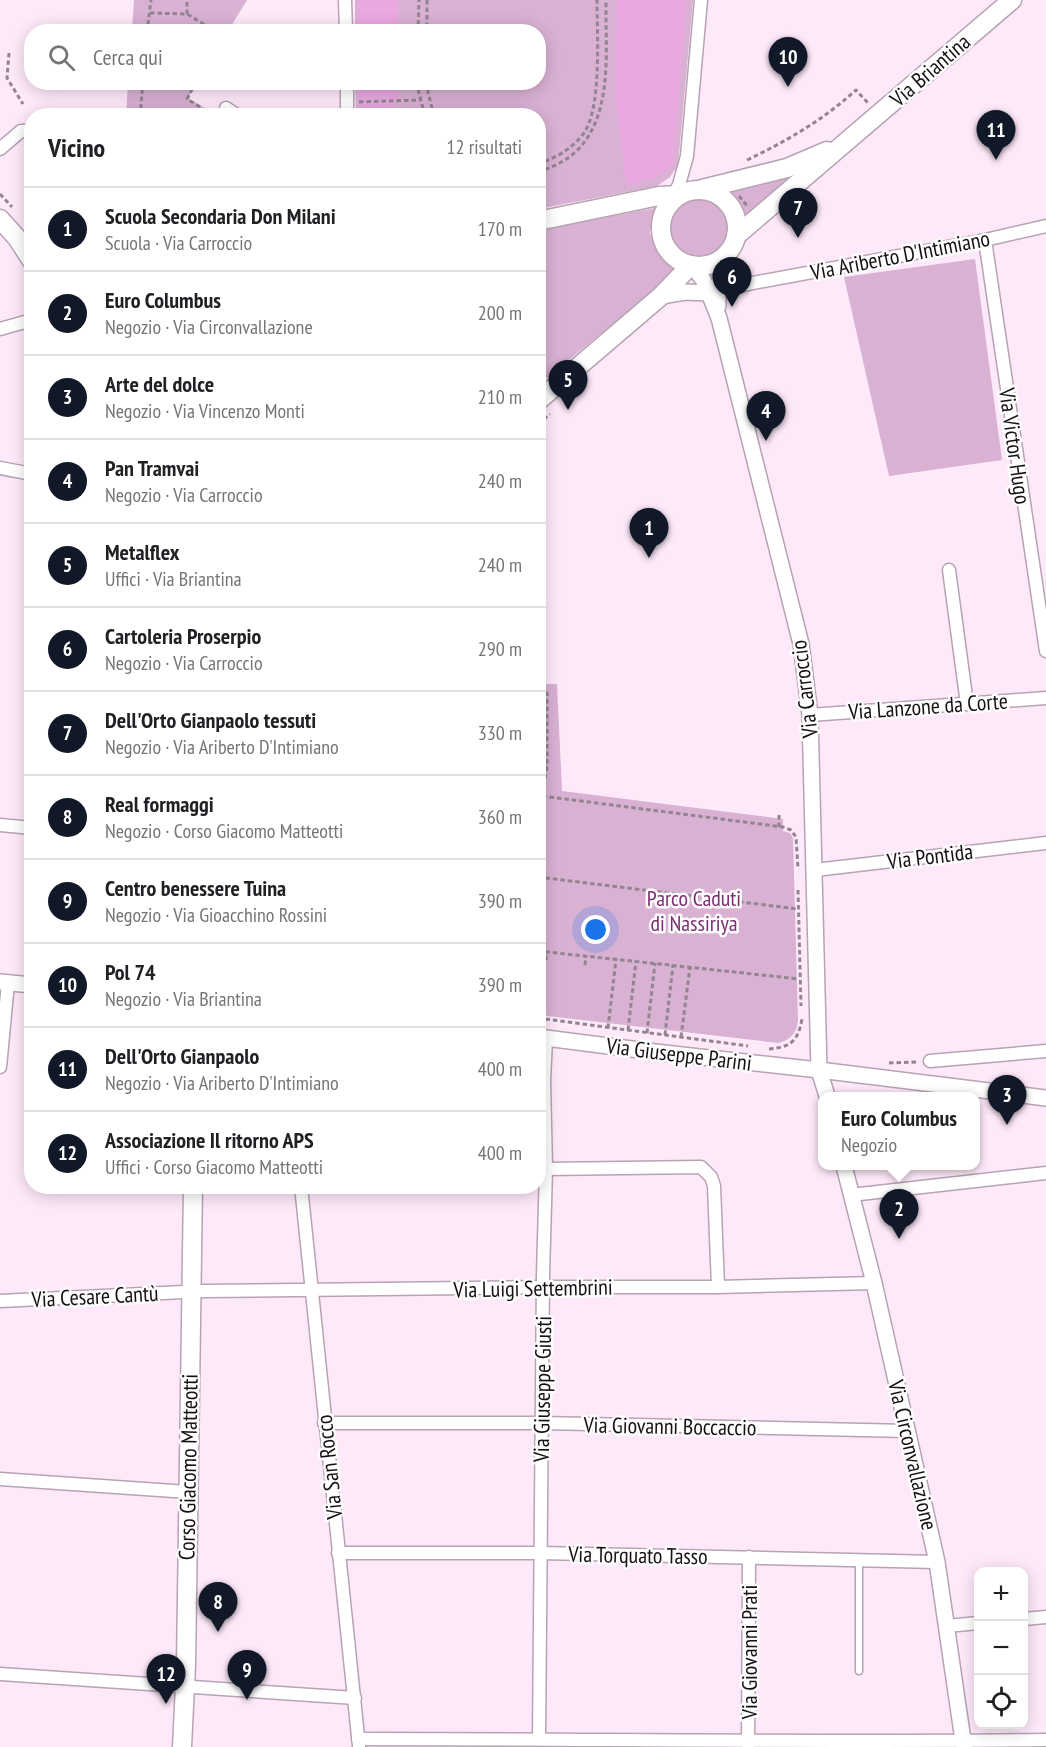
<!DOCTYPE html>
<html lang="it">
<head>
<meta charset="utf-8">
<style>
	:root { --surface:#fff; --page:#f6f6f6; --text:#202124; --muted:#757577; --line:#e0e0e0; --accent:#111827 }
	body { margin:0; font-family:"PT Sans Narrow",sans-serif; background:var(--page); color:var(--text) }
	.controls { position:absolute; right:18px; bottom:18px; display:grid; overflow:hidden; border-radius:12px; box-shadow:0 3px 15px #0003 }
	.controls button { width:54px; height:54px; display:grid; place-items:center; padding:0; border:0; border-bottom:2px solid var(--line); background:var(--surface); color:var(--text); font:30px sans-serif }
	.you { position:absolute; left:596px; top:930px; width:21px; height:21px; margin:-15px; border:4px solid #fff; border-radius:50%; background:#1a73e8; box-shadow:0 0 0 9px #1a73e833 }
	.badge { display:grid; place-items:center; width:39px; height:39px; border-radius:50%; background:var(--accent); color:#fff; font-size:20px; font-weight:700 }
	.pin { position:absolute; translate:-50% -50px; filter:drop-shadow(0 2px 3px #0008) }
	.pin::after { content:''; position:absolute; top:32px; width:21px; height:18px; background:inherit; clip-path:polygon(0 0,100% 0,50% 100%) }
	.popup { position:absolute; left:818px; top:1092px; width:162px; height:78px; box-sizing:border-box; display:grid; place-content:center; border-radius:12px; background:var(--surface); filter:drop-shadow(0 2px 4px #0005); font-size:20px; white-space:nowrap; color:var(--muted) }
	.popup b { font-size:22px; color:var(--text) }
	.popup::after { content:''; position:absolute; left:50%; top:100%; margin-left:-12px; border:12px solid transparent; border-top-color:var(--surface) }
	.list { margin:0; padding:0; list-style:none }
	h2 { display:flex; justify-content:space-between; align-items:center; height:78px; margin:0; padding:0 24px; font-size:26px }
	h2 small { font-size:20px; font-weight:400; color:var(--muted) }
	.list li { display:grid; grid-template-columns:39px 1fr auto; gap:18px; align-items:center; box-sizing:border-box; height:84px; padding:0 24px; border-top:2px solid var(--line) }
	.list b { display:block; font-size:22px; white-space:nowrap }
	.list p { margin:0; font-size:20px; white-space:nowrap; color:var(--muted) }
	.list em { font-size:20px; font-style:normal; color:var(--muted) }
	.icon { flex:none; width:33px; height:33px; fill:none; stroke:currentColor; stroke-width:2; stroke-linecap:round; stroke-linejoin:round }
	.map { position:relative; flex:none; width:1046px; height:1747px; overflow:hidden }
	.search { position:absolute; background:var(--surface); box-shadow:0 3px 15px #0003; left:24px; top:24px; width:522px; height:66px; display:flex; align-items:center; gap:15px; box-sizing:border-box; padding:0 21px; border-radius:24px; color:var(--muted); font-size:22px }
	.panel { position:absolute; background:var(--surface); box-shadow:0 3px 15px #0003; left:24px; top:108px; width:522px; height:1086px; border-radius:24px }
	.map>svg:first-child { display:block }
	.green { fill:#d9b1d3 }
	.forest { fill:#eaa8e1 }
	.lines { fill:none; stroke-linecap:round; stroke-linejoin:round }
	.service-casing { stroke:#b6a3b3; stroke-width:9 }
	.minor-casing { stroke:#b6a3b3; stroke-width:15 }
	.tertiary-casing { stroke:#b6a3b3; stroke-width:18 }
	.secondary-casing { stroke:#b6a3b3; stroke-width:21 }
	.path { stroke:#928490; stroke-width:3; stroke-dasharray:4.5 3; stroke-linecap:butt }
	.service { stroke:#fff; stroke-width:6 }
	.minor { stroke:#fff; stroke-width:12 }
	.tertiary { stroke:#fff; stroke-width:15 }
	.secondary { stroke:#fff; stroke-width:18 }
	.labels { text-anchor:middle; stroke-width:5; stroke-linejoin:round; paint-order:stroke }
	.street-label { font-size:22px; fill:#160f15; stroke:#fdfdfd }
	.park-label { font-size:22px; fill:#7c2f75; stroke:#fdfdfd }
</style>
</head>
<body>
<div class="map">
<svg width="1046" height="1747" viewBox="0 0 1046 1747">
	<rect width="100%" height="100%" fill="#fee9fa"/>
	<g class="green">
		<polygon points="134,0 247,0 228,31 132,31"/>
		<polygon points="355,0 693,0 678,165 670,177 657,186 539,209 538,116 356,115 355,83 538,82 538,32 355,31"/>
		<polygon points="128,82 197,83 188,98 216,115 126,115"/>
		<path d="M818,159L744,224C741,209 733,197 721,188Z"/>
		<circle cx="698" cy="227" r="30"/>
		<polygon points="655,208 650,233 657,251 679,270 539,384 538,362 542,339 538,300 539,230"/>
		<polygon points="975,259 1002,460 889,476 844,277"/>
		<path d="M539,684H557L562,791L783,819V831L790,833L793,838L798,1020C797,1033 791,1040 778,1043L539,1015Z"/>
	</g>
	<g class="forest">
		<rect x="358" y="0" width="40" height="31"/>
		<polygon points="617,0 687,0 673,167 654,178 626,186 616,99"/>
		<polygon points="358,83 398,83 398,96 394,106 389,108 389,115 358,115"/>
	</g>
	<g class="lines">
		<g class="service-casing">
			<polyline id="service" points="859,1561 859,1671"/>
		</g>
		<g class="minor-casing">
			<g id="minor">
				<polyline points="345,0 346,32"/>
				<polyline points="347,82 347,116"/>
				<polyline points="226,108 238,116"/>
				<polyline points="0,149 21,131 32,131"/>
				<polyline points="671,199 679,185 687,156 701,0"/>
				<polyline points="985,240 1046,651"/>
				<polyline points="710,293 753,283 985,240 1046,226"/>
				<polyline points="0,329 32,320"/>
				<polyline points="0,468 32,474"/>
				<polyline points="949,570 967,704"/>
				<polyline points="810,715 1046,698"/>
				<polyline points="0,825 32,828"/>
				<polyline points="815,870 1046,843"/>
				<polyline points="930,1061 1046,1051"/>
				<polyline points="0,1067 8,983"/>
				<polyline points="546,1169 701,1167 711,1177 714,1186 718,1287"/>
				<polyline points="301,1186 359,1746"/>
				<polyline points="851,1195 1046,1173"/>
				<polyline points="0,1301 204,1291 543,1287 718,1287 874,1283"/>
				<polyline points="324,1423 542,1423 908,1431"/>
				<polyline points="0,1479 188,1492"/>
				<polyline points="338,1553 540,1553 937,1562"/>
				<polyline points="1024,1619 1046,1617"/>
				<polyline points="947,1626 978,1623"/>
				<polyline points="0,1674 355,1698"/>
				<path d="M358,1739C587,1739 817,1743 1046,1740"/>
				<polyline points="539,1739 543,1275 546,1169 544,1081 546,1039"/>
				<polyline points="748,1747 749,1557"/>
			</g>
		</g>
		<g class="tertiary-casing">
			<g id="tertiary">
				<polyline points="692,265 704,281 719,318 801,644 810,715 819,1070 827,1096"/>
				<polyline points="661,296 685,292 709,293"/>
				<polyline points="718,306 718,291 724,257"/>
				<polyline points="0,982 32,985"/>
				<polyline points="538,1037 655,1052 819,1070 1046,1098"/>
				<polyline points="844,1166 874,1283 937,1562 964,1747"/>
			</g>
		</g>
		<g class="secondary-casing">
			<g id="secondary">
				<polyline points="702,189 787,168 827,151"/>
				<circle cx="699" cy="228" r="38"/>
				<polyline points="0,219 17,238 32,261"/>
				<polyline points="538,221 659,196 680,195"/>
				<polyline points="736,236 1012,0"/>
				<polyline points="538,401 661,296 691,265"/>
				<polyline points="182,1747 186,1665 193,1186"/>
			</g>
		</g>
		<g class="path">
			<polyline points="427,0 427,32"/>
			<polyline points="150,13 187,14 217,32"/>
			<polyline points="187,14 187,0"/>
			<polyline points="147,32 151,0"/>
			<polyline points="418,32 419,0"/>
			<polyline points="9,53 7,78 23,104"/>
			<polyline points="196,82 187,99 215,116"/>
			<polyline points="418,82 418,89 425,116"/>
			<polyline points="428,82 428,92 434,116"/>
			<polyline points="359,102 420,100"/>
			<polyline points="140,116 143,82"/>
			<path d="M747,160C787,141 823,120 856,90L869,104"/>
			<path d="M538,164C556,158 573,148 584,133C602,107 597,32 597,0"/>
			<path d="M538,172C550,168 562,163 572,155C615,119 605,50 606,0"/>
			<polyline points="0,194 12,207"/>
			<polyline points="739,196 748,207"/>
			<polyline points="538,317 540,339 538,350"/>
			<polyline points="538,424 550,414"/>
			<polyline points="538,693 547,693 547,767 538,821"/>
			<polyline points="538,767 547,767"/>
			<polyline points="542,796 783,827 791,830 796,837 798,868"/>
			<polyline points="779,827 779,813"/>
			<polyline points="538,877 798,909"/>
			<polyline points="798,890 801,1006"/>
			<polyline points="538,951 799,979"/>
			<polyline points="546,960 546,952"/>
			<polyline points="585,965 586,956"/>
			<polyline points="538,1018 748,1046"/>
			<polyline points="608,1028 616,959"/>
			<polyline points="628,1030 636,961"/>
			<polyline points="647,1033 655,963"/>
			<polyline points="665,1035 673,965"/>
			<polyline points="681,1037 690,967"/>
			<path d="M769,1049C791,1047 798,1041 802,1019"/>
			<polyline points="889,1063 918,1062"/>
		</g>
		<use href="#service" class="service"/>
		<use href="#minor" class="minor"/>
		<use href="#tertiary" class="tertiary"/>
		<use href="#secondary" class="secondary"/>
	</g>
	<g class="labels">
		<g class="street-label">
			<text transform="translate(930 70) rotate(-41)" y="8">Via Briantina</text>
			<text transform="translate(900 255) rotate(-11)" y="8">Via Ariberto D'Intimiano</text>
			<text transform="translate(1015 446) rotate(82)" y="8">Via Victor Hugo</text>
			<text transform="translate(804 689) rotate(-97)" y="8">Via Carroccio</text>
			<text transform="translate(928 706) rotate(-4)" y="8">Via Lanzone da Corte</text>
			<text transform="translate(930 856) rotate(-7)" y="8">Via Pontida</text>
			<text transform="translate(679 1054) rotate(7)" y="8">Via Giuseppe Parini</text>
			<text transform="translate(533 1288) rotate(-1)" y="8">Via Luigi Settembrini</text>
			<text transform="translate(95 1296) rotate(-3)" y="8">Via Cesare Cantù</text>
			<text transform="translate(542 1389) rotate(-89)" y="8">Via Giuseppe Giusti</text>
			<text transform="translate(670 1426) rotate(1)" y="8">Via Giovanni Boccaccio</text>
			<text transform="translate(913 1455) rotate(77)" y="8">Via Circonvallazione</text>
			<text transform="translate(188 1467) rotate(-89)" y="8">Corso Giacomo Matteotti</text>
			<text transform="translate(329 1467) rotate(-96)" y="8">Via San Rocco</text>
			<text transform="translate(638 1555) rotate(1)" y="8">Via Torquato Tasso</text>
			<text transform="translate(749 1652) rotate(-90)" y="8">Via Giovanni Prati</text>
		</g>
		<g class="park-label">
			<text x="694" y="906">Parco Caduti<tspan x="694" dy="25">di Nassiriya</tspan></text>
		</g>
	</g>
</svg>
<div class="controls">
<button>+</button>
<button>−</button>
<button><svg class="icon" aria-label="locate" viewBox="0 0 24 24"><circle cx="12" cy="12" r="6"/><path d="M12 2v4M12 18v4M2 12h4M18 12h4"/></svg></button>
</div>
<div class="you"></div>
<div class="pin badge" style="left:649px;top:558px">1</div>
<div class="pin badge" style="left:899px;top:1239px">2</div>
<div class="popup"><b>Euro Columbus</b>Negozio</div>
<div class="pin badge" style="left:1007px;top:1125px">3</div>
<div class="pin badge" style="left:766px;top:441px">4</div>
<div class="pin badge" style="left:568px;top:410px">5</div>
<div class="pin badge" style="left:732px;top:307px">6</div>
<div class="pin badge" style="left:798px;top:238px">7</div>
<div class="pin badge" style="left:218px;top:1632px">8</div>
<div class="pin badge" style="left:247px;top:1700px">9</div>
<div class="pin badge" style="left:788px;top:87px">10</div>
<div class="pin badge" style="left:996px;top:160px">11</div>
<div class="pin badge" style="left:166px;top:1704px">12</div>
<div class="search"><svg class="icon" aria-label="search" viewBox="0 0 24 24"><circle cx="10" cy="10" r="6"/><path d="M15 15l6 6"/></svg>Cerca qui</div>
<section class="panel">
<h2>Vicino<small>12 risultati</small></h2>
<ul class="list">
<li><span class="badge">1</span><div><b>Scuola Secondaria Don Milani</b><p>Scuola · Via Carroccio</p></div><em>170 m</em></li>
<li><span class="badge">2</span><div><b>Euro Columbus</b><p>Negozio · Via Circonvallazione</p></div><em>200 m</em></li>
<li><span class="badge">3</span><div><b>Arte del dolce</b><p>Negozio · Via Vincenzo Monti</p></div><em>210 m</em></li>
<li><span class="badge">4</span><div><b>Pan Tramvai</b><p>Negozio · Via Carroccio</p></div><em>240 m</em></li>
<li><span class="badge">5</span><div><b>Metalflex</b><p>Uffici · Via Briantina</p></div><em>240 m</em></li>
<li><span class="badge">6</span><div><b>Cartoleria Proserpio</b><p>Negozio · Via Carroccio</p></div><em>290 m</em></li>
<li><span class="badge">7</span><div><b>Dell'Orto Gianpaolo tessuti</b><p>Negozio · Via Ariberto D'Intimiano</p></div><em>330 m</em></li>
<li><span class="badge">8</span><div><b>Real formaggi</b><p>Negozio · Corso Giacomo Matteotti</p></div><em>360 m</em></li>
<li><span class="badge">9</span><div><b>Centro benessere Tuina</b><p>Negozio · Via Gioacchino Rossini</p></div><em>390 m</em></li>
<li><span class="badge">10</span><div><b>Pol 74</b><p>Negozio · Via Briantina</p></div><em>390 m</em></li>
<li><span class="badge">11</span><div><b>Dell'Orto Gianpaolo</b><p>Negozio · Via Ariberto D'Intimiano</p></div><em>400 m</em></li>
<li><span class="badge">12</span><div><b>Associazione Il ritorno APS</b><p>Uffici · Corso Giacomo Matteotti</p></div><em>400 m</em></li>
</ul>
</section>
</div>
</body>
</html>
